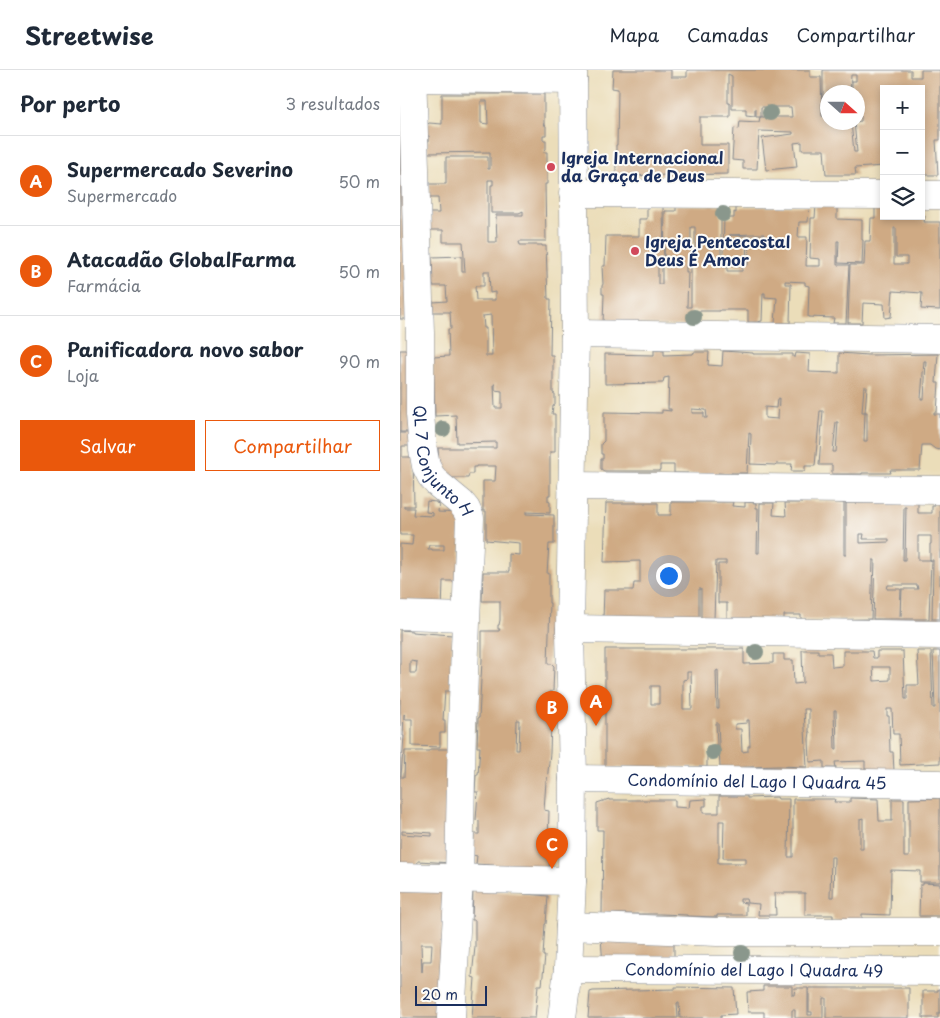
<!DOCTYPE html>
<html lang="pt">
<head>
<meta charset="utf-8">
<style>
	:root { --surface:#fff; --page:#f2f2f3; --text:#1f2937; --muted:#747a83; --line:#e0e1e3; --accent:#ea580c }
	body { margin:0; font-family:"Playpen Sans",sans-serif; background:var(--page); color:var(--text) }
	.controls { position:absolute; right:15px; top:15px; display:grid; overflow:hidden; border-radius:0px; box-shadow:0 2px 8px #0003 }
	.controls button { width:45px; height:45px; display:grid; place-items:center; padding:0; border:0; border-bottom:1px solid var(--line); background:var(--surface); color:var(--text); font:25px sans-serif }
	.compass { position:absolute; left:420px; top:15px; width:45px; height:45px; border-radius:50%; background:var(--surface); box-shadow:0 2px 8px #0003; rotate:111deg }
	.scale { position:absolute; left:15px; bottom:12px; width:72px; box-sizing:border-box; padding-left:5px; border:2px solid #1b2f5e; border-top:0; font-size:14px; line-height:18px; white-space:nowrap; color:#1b2f5e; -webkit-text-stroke:4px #fdfcf7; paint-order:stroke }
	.you { position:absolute; left:268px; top:505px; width:18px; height:18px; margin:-12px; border:4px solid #fff; border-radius:50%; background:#1a73e8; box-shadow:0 0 0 8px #1a73e833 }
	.badge { display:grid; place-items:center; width:32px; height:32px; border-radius:50%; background:var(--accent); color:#fff; font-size:16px; font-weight:700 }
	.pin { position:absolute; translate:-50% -41px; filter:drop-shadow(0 1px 2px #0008) }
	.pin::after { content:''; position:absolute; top:26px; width:18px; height:15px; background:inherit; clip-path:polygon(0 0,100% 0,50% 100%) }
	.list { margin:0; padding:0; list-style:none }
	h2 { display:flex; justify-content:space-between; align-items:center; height:65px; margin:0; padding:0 20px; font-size:21px }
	h2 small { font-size:16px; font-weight:400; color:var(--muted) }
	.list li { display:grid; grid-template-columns:32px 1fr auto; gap:15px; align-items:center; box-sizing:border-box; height:90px; padding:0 20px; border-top:1px solid var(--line) }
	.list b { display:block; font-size:19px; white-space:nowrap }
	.list p { margin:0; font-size:16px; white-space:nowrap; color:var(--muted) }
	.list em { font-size:16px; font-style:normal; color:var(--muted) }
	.actions { display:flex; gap:10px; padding:15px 20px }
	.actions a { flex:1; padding:11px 0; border:1px solid var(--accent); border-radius:0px; text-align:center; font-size:18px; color:var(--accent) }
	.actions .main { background:var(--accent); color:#fff }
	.icon { flex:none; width:28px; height:28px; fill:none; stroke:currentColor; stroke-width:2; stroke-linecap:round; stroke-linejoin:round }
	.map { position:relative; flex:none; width:540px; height:948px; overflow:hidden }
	header { display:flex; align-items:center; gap:30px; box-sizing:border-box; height:70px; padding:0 25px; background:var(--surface); border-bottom:1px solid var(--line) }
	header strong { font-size:24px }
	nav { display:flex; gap:28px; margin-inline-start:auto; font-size:18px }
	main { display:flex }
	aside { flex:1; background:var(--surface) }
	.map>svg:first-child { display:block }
	.building { fill:#cfaa84; fill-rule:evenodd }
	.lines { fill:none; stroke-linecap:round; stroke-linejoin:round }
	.minor-casing { stroke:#83868c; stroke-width:29 }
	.minor { stroke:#fff; stroke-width:28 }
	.tree { fill:#8a978c }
	.poi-dot { fill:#d1495b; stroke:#fdfcf7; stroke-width:2 }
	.labels { text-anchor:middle; stroke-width:4; stroke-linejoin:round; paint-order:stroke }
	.poi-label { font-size:16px; font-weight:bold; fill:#1b2f5e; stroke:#fdfcf7; text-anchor:start }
	.street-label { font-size:16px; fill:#1b2f5e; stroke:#fdfcf7 }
</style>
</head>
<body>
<header>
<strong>Streetwise</strong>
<nav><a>Mapa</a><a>Camadas</a><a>Compartilhar</a></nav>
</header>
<main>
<aside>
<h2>Por perto<small>3 resultados</small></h2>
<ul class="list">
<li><span class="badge">A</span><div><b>Supermercado Severino</b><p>Supermercado</p></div><em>50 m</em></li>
<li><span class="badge">B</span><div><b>Atacadão GlobalFarma</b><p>Farmácia</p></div><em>50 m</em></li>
<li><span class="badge">C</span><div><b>Panificadora novo sabor</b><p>Loja</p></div><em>90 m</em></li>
</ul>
<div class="actions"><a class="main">Salvar</a><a>Compartilhar</a></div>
</aside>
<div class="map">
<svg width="540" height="948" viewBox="0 0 540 948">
	<rect width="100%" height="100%" fill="#fdfcf7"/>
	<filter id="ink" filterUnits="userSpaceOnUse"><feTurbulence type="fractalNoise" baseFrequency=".02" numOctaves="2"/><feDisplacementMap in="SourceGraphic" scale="10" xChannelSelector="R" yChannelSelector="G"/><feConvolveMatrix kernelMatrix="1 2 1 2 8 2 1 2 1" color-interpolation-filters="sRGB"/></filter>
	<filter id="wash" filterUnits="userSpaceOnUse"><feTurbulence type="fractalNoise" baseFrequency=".0096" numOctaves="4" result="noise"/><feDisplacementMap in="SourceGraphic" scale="20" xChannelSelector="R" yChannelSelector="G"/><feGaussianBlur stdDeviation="1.12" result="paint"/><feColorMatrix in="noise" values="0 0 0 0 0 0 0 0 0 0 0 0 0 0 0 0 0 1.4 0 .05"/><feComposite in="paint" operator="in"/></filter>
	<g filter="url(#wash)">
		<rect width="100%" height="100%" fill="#ebddb9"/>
		<g id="blocks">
			<g class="building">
				<path d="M213,0H271V7H287V0H410V7H421L422,46L423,47V0H511V7H521V0H540V70H536L538,105H521V19H484V61H481L484,96L455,98L456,105H426L424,80H402V72L394,73L397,97L366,100L362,68L393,64V62L359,61L357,99H343V91L332,90L334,58L339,59L340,51L359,52L360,47H392L391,37H361V47H356V39H355V46L346,45V39H332V6L328,4V33H330V47H300V75H328V104L216,106V75H217L218,19L212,18ZM451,5H456V11H452V22H458V46H461V51L454,52L457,82H454L451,52H428V22H450Z"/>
				<path d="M42,24H144V54H143L146,56V65H143V70H146V79L143,82H147V114H145L146,171H119L120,175H142V176H146L148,229H151L150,285H153V323L155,324V335L153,336L152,344H155V382H150V425H148V431L150,432V443L126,442V444L154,445V474H149L147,504L149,503V533H150L148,594H152L154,596L153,621L150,622V624H152L153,633L150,634V639L152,641L151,649H149V652H151L150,683L147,711H146L144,740L149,741L148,770H152L149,799L76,794L77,786L73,785L74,764H79V751L76,750L78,722H75L76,705H78L80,677H77L78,648H79L82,590V561H99L100,559H98V555H99L100,550V531H82L83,502H109V484L119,485V473L86,470V441H83V411H95L96,396H76V397H73V404H69L68,408H42L40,404L38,378H96V372L57,373L56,345L35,346L33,287L49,286L48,259H51L50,242H33V232L47,231L46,216H33L32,187L62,186V202H65L63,172H43V160H30V143H39L38,128H29V114H46V87H88V99H90V82L28,83L27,71H29V66H27V55L29,53L42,54ZM81,31H87L88,54L81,53ZM88,110H93V115H91V143H119L123,141V145H96L97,172H88ZM84,201H89L90,223L95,222V230H76L75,216H84ZM91,245L92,286H86V258H84L83,246ZM94,314H95V320L102,321V338H95ZM117,650H120L119,680H116Z"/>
				<polygon points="0,62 3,62 7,249 0,249"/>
				<path d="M276,135L321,136V185H323L324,148H334V142L336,143V137L409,136L408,152H399L398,167H407L406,196H420V189L410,188L411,148H415L416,135L437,137V149L462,150V170H463L462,194L438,193L439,171H437V195H449L446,253H433L434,248L408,247L409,216L405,215V212L385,211V214H391L390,253H375L377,228L365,227V223H363L362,251L357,252H348V240H320V241H291V256L203,253L204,224H202V216L203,214L202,196H205L206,166H239V149H247V137H263L264,195H258V214H262V195H276L275,194H267V190H264L265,141H276ZM291,157H295V195H291V237H287L288,202H286V195H291ZM354,164H364L363,168L349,167L348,195H346L347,166L329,165ZM327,195H342V201H327Z"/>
				<path d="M484,135V146H525L524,152H540V240L521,239L522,223L493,221L491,247L485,248L484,234L463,233L462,253H448L450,195H464L465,171H470L471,148H475V137ZM494,158H496V187H507V194H494Z"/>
				<path d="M254,279L264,280V285L293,284L294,282H309L308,295L322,296L323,281L353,283V284H393V287H395L396,283L410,284L409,302L439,303V283L468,285L538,284L536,313H539L537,342H534V344H540V380L535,379L530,375H522L520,400H490L491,403H462V404H432V395H419L423,341H420L415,396H405V401H391L392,394H376L375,395L350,394L351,364L349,363L347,403H331V404L318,403V405L288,404V403H274V395H260V401H204L201,399V389H203V384H201V374L204,371V342L262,343V340L271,341V339H268L269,307L264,308L263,313L205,314V284L254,285ZM524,291H526L524,329H521ZM464,317H467L465,342H467V371H464L465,342H462ZM379,328L378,349L365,348V337L376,338L377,329ZM292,339L306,340L307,348H304V343H292ZM436,352H438L436,382H433Z"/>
				<polygon points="0,280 12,280 11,362 0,362"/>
				<path d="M0,363H13V376H2V387H13L14,436H4V438H14L13,445L33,446V443L26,442L27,431L36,432V433L39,434L38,442L64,443L58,511H43L42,542L0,541V474L12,475L13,465H0ZM29,475H44V480H32V479H28Z"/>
				<path d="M402,431L444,433V485H446V433H518V443H532V436H535V433H540V549H532L533,490H530V474H531V466H518V490H531L529,549H473L475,490H473L471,549L401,550V545H384V549H344L327,551V533H318V494H326V491H316L314,549H301V519H299V549L203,550L204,520H233L234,513H240V491L204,492L206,433H258V445H271V432H333L332,436L345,437V432L356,433V438H358L357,483H359L360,433H374L373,445L386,446L385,433H402ZM504,437H506L505,490H503ZM460,464H464L463,469H489V472L460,473ZM488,515H517L518,519H502L501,546H500L501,519H487Z"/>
				<path d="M0,560L12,561V562L52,565V621H45L43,650H45V663H40V677L12,676V649H5V645L4,644L3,666H4L1,706H0ZM10,591L17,592L16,603H10Z"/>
				<path d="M205,579H344V594L373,593V584H384V590H393L394,614L403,613L402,580H418V583H431L432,597L443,596V581H472L473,588H477V581H503L505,629H507V615H519L517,581H531L533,638H535L533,581H540V693L500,695L499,664H493L492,639H487V646H489L490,682H493L494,701L465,702V691L435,692L436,698H424V691L410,692L409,669L410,662H409V639H404L407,697L378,696L320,698L318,653H316L317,675L307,676V697L205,698ZM473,597H490V610L474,611ZM318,600L319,639H317L316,601ZM287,602H291L292,639H283V610L287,609ZM251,616H259V634H251ZM434,640H436L437,679H435ZM347,650H349L350,676H348V681L342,682L341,659H335V654L347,653Z"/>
				<path d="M30,679H54L52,793L18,791L17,797L0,795V707H4L5,681H29ZM2,761L32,763V766L2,764Z"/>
				<path d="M319,726H347V728L377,727L378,729H389L388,787H393V729H435L434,732H450V728L478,729L479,751H492V729H504V787H509V729L540,728V812H520V801L491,800L490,845L462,844V852L433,850V845H405V823H375L376,845H358L359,834L347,833L346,829H340V832L346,833V845H317V847L287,846V845L260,844H202L203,760H197V733L209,729V730H275V737L289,738L290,730L306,729V736H303V743H319ZM463,748V779H460V749ZM319,751H324L323,788H346V793H318V788H319ZM431,787H434L433,827H430Z"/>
				<polygon points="523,813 540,814 540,846 519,846 520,815 523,815"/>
				<path d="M0,816L45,818L39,948H0ZM21,874H32L31,891H23L22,902Z"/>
				<polygon points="73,819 148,826 146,854 145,854 143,886 145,886 142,915 138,915 135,948 72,948 75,908 72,907 75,877 75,850 72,850"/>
				<polygon points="201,867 274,867 274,897 203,896"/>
				<polygon points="363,916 392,916 392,925 394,925 395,918 408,918 408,945 412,945 412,942 409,942 409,918 509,918 509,948 426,948 426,928 423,928 423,948 395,948 395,940 392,940 392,948 364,948 364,942 348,942 347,922 363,921"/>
				<polygon points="275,917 334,918 336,944 321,945 321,948 280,948 279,933 277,933 278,948 188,948 190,922 193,921 275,919"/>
				<polygon points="538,919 540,919 540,943 538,943 538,948 523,948 523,921 538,921"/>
			</g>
		</g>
	</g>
	<g filter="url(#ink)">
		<use href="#blocks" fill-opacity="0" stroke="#83868c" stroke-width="1"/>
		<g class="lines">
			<g class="minor-casing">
				<g id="minor">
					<path id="s1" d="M12,0L20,263V344L23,380L26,396L31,406L38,414L61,433L66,439L70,448L62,656L59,809L51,948"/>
					<polyline points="12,8 173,10"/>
					<polyline points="173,123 484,125"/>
					<polyline points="521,125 540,125"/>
					<polyline points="175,264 540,269"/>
					<polyline points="172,416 540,420"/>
					<polyline points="0,545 65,547"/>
					<polyline points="170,559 540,565"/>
					<path id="s2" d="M173,709L540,714"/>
					<polyline points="0,807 172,811"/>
					<polyline points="170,856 317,862 540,862"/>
					<path id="s3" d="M168,899L540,901"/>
					<polyline points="162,948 168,899 172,811 173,709 170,559 175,264 173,0"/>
				</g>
			</g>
			<use href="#minor" class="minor"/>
		</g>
		<g class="tree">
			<circle cx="370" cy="43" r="8"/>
			<circle cx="323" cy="144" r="8"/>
			<circle cx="294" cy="247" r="8"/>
			<circle cx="43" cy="359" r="8"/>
			<circle cx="356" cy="582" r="8"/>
			<circle cx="313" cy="682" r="8"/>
			<circle cx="342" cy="883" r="8"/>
		</g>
	</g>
	<g class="poi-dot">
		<circle cx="151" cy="97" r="5"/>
		<circle cx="235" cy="181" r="5"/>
	</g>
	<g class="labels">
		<g class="poi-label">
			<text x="161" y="94">Igreja Internacional<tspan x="161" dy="18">da Graça de Deus</tspan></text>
			<text x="245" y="178">Igreja Pentecostal<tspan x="245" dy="18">Deus É Amor</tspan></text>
		</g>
		<g class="street-label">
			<text dy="6" stroke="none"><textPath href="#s1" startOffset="399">QL 7 Conjunto H</textPath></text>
			<text dy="6" stroke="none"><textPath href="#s2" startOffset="184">Condomínio del Lago I Quadra 45</textPath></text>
			<text dy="6" stroke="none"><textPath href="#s3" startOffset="186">Condomínio del Lago I Quadra 49</textPath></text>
		</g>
	</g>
</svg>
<div class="controls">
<button>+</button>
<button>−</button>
<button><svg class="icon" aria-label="layers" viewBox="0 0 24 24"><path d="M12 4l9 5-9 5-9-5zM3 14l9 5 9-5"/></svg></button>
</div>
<svg class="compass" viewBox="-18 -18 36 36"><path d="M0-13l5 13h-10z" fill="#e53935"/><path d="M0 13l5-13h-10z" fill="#747a83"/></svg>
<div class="scale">20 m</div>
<div class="you"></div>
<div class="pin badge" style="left:196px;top:656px">A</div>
<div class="pin badge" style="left:152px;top:662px">B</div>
<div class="pin badge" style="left:152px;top:799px">C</div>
</div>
</main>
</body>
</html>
